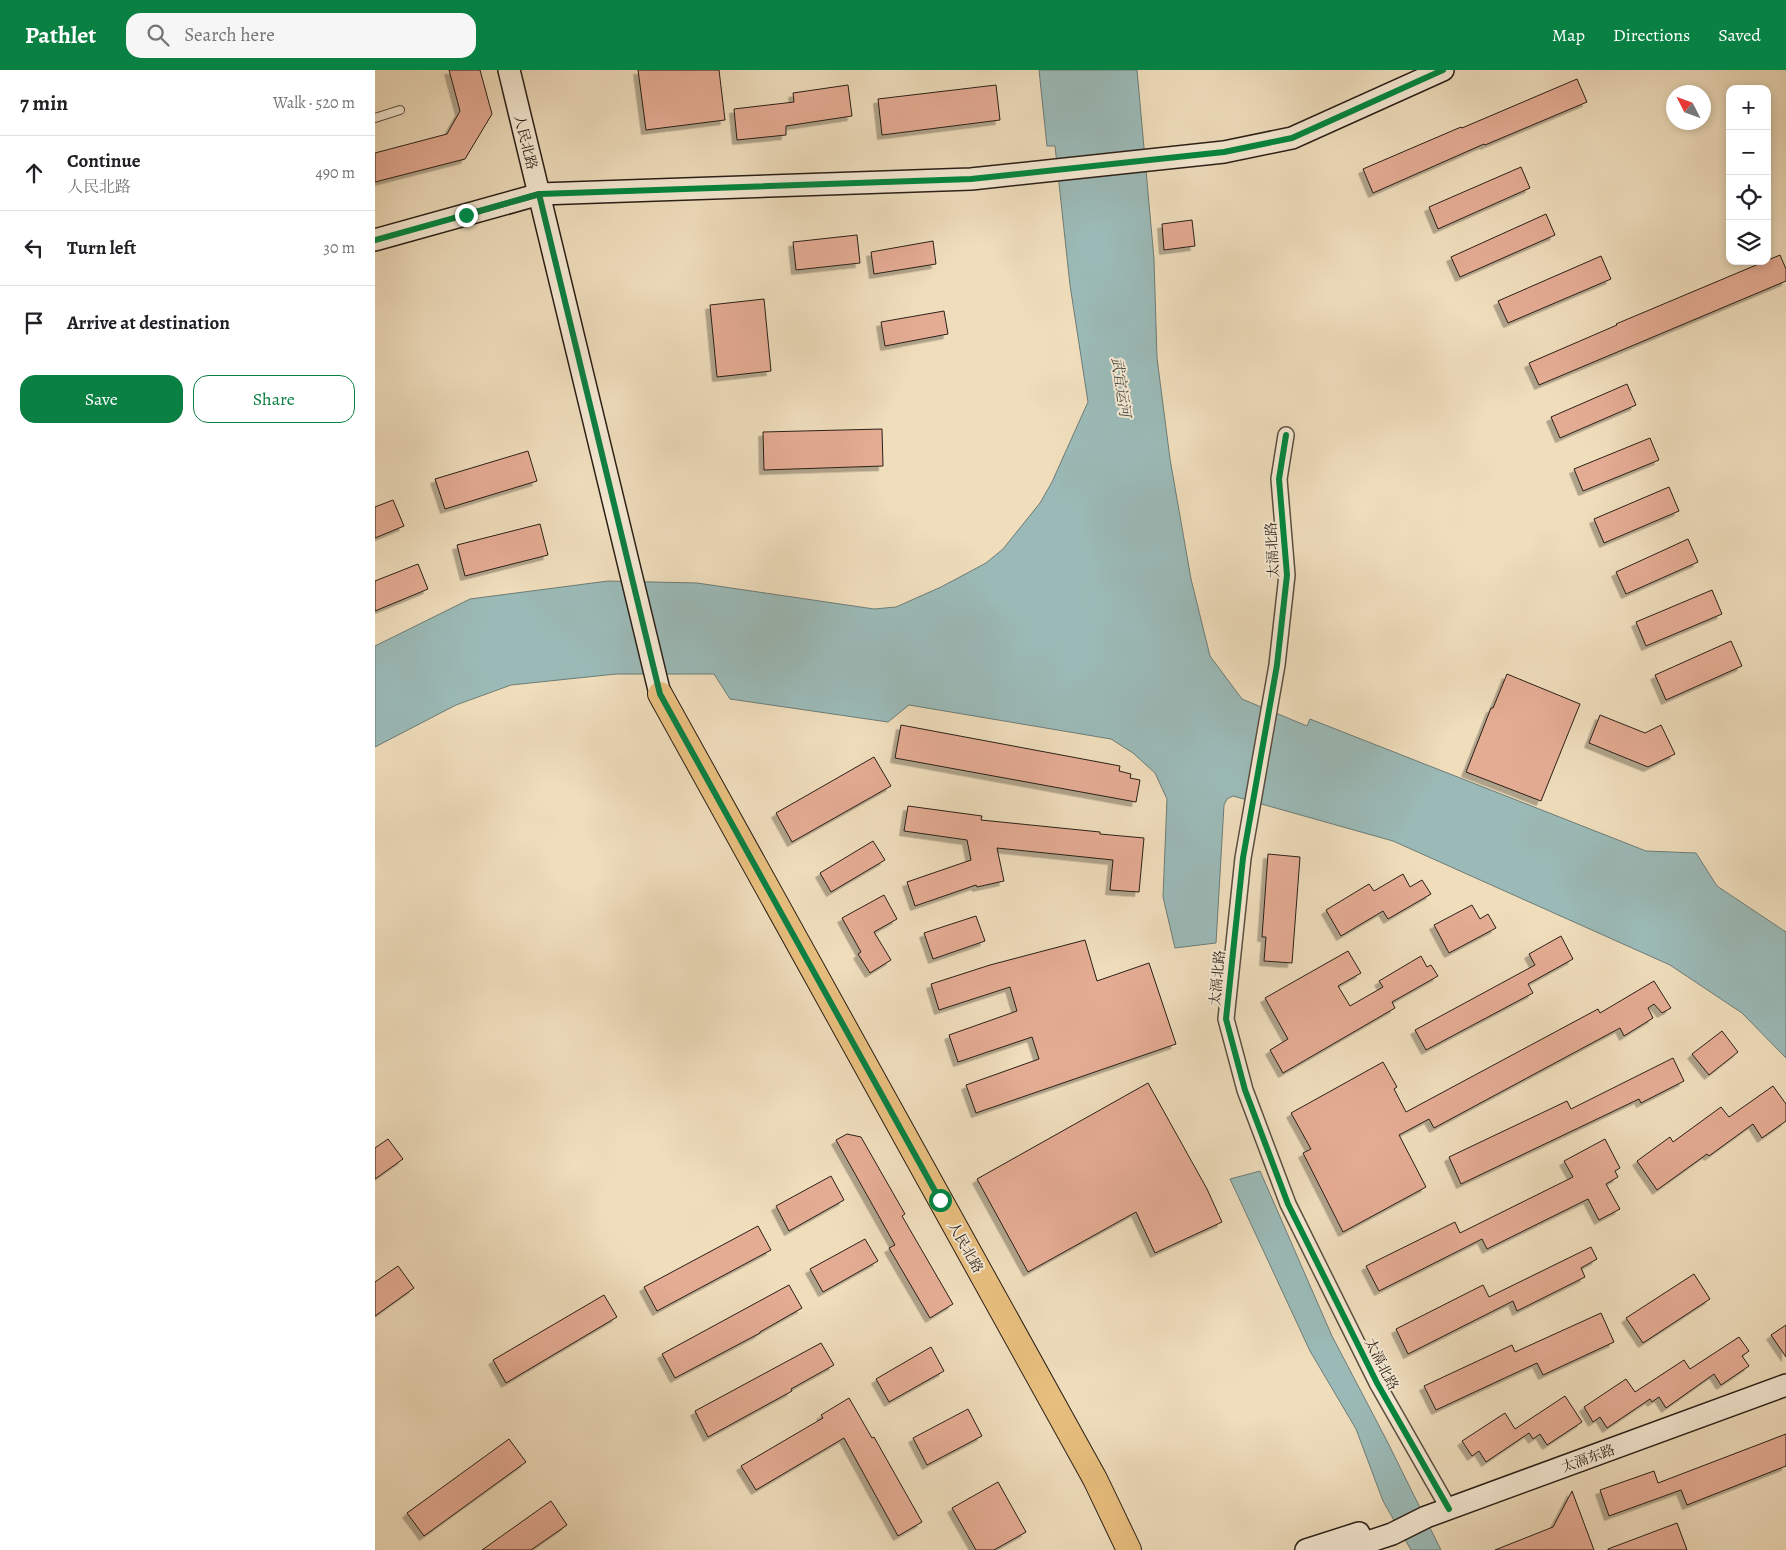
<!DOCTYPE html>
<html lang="en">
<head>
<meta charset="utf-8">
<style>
	:root { --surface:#fff; --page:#f6f6f6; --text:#202124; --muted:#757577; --line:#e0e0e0; --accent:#0b8043 }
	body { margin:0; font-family:Alegreya,"Noto Serif SC",serif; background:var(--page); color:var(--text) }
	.controls { position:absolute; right:15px; top:15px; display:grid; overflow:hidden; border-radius:10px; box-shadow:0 2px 8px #0003 }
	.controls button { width:45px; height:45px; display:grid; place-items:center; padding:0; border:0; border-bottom:1px solid var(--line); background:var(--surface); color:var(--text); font:25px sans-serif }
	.compass { position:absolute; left:1291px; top:15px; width:45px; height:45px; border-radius:50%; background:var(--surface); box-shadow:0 2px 8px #0003; rotate:312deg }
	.stop { position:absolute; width:15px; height:15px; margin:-11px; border:4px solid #0b8043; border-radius:50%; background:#fff }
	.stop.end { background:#0b8043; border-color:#fff; box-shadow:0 1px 5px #0008 }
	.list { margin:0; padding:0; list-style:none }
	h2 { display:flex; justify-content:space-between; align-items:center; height:65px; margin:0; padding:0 20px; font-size:21px }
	h2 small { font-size:16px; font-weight:400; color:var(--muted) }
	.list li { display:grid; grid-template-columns:32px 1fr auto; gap:15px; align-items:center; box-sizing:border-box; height:75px; padding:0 20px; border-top:1px solid var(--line) }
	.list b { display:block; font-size:19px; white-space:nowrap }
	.list p { margin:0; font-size:16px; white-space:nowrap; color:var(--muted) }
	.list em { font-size:16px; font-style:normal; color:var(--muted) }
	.actions { display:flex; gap:10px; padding:15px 20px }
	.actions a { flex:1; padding:11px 0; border:1px solid var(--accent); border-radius:15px; text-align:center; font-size:18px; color:var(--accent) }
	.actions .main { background:var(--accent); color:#fff }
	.icon { flex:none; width:28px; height:28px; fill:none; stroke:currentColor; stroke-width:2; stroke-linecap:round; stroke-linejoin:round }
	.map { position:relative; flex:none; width:1411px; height:1480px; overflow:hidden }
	header { display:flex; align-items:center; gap:30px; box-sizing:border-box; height:70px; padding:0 25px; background:var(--accent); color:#fff }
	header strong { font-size:24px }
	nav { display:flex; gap:28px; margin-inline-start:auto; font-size:18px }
	.search { width:350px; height:45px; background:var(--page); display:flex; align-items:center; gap:12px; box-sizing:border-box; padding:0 18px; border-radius:15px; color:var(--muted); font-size:19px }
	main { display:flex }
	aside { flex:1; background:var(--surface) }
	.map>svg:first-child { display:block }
	.water { fill:#9bbab7; stroke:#6d7c77 }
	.building { fill:#e5ac94; stroke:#291f17; filter:url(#shadow) }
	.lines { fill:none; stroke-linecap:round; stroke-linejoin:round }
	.lane-casing { stroke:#5a4e40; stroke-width:10 }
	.street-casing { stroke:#5a4e40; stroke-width:18 }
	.secondary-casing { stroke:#291f17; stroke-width:24 }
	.primary-casing { stroke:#291f17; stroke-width:26 }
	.lane { stroke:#f5e9d3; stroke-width:8 }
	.street { stroke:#f5e9d3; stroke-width:15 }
	.secondary { stroke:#f5e9d3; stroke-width:21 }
	.primary { stroke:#e8be7e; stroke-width:24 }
	.cycleway-casing { stroke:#f5e9d3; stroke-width:9 }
	.cycleway { stroke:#00873e; stroke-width:6 }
	.route { stroke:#0b8043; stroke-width:6 }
	.labels { text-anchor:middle; stroke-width:4; stroke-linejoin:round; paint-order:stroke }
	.street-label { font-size:14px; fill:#291f17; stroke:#f5e9d3 }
	.water-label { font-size:15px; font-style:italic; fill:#4b4e47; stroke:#f5e9d3 }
</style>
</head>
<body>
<header>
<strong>Pathlet</strong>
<div class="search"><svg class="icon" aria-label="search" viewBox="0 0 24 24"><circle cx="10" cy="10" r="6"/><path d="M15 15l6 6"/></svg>Search here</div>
<nav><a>Map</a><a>Directions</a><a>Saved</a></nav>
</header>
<main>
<aside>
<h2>7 min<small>Walk · 520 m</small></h2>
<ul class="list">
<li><svg class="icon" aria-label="ahead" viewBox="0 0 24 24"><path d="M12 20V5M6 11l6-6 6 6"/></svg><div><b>Continue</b><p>人民北路</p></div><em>490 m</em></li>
<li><svg class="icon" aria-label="left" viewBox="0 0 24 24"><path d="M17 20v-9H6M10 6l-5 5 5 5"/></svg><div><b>Turn left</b></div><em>30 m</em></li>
<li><svg class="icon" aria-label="arrive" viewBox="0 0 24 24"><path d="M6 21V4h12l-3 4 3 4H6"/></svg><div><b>Arrive at destination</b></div></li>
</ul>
<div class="actions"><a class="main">Save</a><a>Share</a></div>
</aside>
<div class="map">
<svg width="1411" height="1480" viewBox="0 0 1411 1480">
	<defs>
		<filter id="shadow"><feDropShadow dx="-4.5" dy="4.5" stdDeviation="0" flood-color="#0004"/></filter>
	</defs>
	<rect width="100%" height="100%" fill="#efddbc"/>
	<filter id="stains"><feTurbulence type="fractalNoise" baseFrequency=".004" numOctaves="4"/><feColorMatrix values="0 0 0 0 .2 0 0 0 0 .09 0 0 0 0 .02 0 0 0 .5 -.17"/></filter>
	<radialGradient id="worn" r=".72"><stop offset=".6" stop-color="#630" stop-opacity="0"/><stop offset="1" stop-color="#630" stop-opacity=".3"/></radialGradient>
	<g class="water">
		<polygon points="664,0 762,0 779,189 782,288 795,389 816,509 835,586 867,629 932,656 935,649 1271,781 1321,783 1342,816 1411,862 1411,988 1367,943 1295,895 1018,771 858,726 852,729 849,735 841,873 800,878 788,827 792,729 780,703 758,683 736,669 534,635 513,652 355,629 339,604 241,604 136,615 81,635 0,677 0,576 95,529 233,511 322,513 499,539 521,537 566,517 611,493 628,479 665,433 677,412 713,332 695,215 680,76 672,76"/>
		<polygon points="885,1101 957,1266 1012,1371 1066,1480 1036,1480 1008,1431 981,1359 935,1281 855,1109"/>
	</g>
	<g class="building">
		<polygon points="74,0 105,0 117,44 90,89 0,112 0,83 72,64 85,41"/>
		<polygon points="263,0 344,0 350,50 271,60"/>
		<polygon points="1202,9 1212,32 1110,75 1109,74 998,123 988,99 1086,57 1087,58"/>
		<polygon points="473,15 477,46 411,56 411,65 362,70 359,39 419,32 418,23"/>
		<polygon points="621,15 625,50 507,65 503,29"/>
		<polygon points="1146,97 1155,118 1063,159 1054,137"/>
		<polygon points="1171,144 1180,165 1085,207 1076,187"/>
		<polygon points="817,150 820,176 789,180 787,154"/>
		<polygon points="482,165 485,193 421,200 418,172"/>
		<polygon points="558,171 561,194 499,204 496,182"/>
		<polygon points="1405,185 1411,199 1411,211 1164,315 1154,293 1242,255 1241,254"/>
		<polygon points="1226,186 1236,209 1133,253 1123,231"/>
		<polygon points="389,229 396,301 342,307 335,235"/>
		<polygon points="569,241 573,264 510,276 506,252"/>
		<polygon points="1252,314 1261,335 1185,368 1176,347"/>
		<polygon points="507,359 508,396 389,400 388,362"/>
		<polygon points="1275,368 1284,390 1208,421 1199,399"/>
		<polygon points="153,381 162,411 70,439 60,409"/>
		<polygon points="1294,417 1304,441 1229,473 1219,449"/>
		<polygon points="18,430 29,456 0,468 0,437"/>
		<polygon points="165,454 173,485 90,506 82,475"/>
		<polygon points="1313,469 1323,492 1251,524 1241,502"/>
		<polygon points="43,494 53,519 0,541 0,511"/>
		<polygon points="1337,520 1347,544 1271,576 1261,552"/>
		<polygon points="1356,571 1367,596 1291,630 1280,605"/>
		<polygon points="1132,604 1205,634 1166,731 1091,702 1116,638 1118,638"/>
		<polygon points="1225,645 1270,663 1286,655 1300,684 1273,697 1214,673"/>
		<polygon points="526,655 745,696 744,701 756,704 755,708 765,710 761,732 520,688"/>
		<polygon points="499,687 516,716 417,772 401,743"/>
		<polygon points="533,736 607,746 606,750 725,762 725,764 769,768 764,822 735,820 738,790 622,778 629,811 602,817 601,815 540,836 532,812 596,790 592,770 529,761"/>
		<polygon points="498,771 510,790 456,822 445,803"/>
		<polygon points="893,784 925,787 917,893 889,891 891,867 887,867"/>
		<polygon points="1028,804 1035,817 1047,810 1056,824 1013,849 1008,841 966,866 951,840 994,814 999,821"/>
		<polygon points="509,825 522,849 499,862 516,890 495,903 483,884 486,882 467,848"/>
		<polygon points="1097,835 1105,849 1113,844 1121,858 1074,883 1059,855"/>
		<polygon points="601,846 610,871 558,889 549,863"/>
		<polygon points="1186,866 1198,889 1153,914 1158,923 1051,980 1040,960 1160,895 1154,884"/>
		<polygon points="710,870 722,911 774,893 801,974 601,1043 591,1015 664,989 657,967 583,992 574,965 642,941 635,917 564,940 556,914 615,895"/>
		<polygon points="973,881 986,903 963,916 975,936 1008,917 1004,911 1046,886 1052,897 1056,895 1063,906 1017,932 1020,938 908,1003 895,980 913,969 890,928"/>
		<polygon points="1279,911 1296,938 1287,943 1279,934 1273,938 1278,948 1249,966 1245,958 1059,1058 1054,1049 1024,1065 1051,1117 968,1162 928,1083 936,1079 916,1043 1008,992 1022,1017 1019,1019 1031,1042 1223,939 1225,943"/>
		<polygon points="1347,961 1363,982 1334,1005 1317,984"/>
		<polygon points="1298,988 1309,1011 1266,1033 1264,1029 1086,1114 1074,1087 1192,1031 1196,1039"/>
		<polygon points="773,1013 832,1119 847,1152 780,1183 761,1142 653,1202 602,1109"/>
		<polygon points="1398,1016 1411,1034 1411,1051 1387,1068 1378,1054 1334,1086 1332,1084 1282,1120 1262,1091 1295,1067 1298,1072 1346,1037 1354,1047"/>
		<polygon points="472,1064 486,1067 530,1144 527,1146 578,1234 555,1248 514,1178 520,1175 461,1070"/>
		<polygon points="13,1069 28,1089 0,1109 0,1078"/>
		<polygon points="1230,1069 1245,1098 1240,1101 1243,1107 1231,1114 1245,1139 1224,1150 1213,1129 1112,1179 1107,1169 1004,1221 991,1196 1080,1152 1085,1163 1198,1107 1189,1091"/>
		<polygon points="456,1106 469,1130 414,1161 401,1136"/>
		<polygon points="383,1156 396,1180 282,1241 269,1217"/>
		<polygon points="490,1169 503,1191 448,1222 435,1199"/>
		<polygon points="1216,1177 1222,1189 1206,1198 1210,1207 1142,1241 1138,1231 1033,1284 1021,1259 1108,1215 1114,1227"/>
		<polygon points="23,1196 39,1218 0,1246 0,1212"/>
		<polygon points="1319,1204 1335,1229 1268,1273 1251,1248"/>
		<polygon points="414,1215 427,1238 385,1262 385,1263 300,1308 287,1284"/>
		<polygon points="229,1225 242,1247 131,1313 118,1290"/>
		<polygon points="1226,1243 1239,1272 1168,1305 1162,1293 1061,1340 1049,1316 1137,1275 1140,1282"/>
		<polygon points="1411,1255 1411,1287 1396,1265"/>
		<polygon points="1364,1267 1374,1281 1367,1286 1374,1296 1346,1315 1339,1304 1291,1338 1284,1327 1277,1332 1275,1329 1232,1358 1225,1347 1218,1352 1209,1337 1251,1309 1260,1322 1309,1290 1315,1299"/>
		<polygon points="446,1273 459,1295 416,1319 417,1321 333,1367 320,1341"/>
		<polygon points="556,1277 569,1301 514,1332 501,1309"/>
		<polygon points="1190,1326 1207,1352 1172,1375 1165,1364 1158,1369 1154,1363 1111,1392 1104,1381 1097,1386 1087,1371 1130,1343 1140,1359"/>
		<polygon points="474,1328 497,1368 499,1367 547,1452 523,1466 469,1368 381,1420 366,1396 448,1348 446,1345"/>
		<polygon points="593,1339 607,1366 552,1395 538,1368"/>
		<polygon points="1411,1364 1411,1396 1312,1435 1306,1420 1234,1446 1225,1420 1279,1401 1283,1413"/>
		<polygon points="134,1369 151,1392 49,1466 32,1443"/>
		<polygon points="623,1412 651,1462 619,1480 601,1480 577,1438"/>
		<polygon points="1197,1421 1219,1480 1120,1480 1178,1457"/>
		<polygon points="176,1431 192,1455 156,1480 107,1480"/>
		<polygon points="1302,1453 1312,1480 1233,1480 1233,1479"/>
	</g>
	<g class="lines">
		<g class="lane-casing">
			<polyline id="lane" points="0,48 25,40"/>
		</g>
		<g class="street-casing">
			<polyline id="street" points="911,365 904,409 912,505 902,595 868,788 851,949 870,1020 913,1134 1002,1313 1074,1439"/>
		</g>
		<g class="secondary-casing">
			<g id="secondary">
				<polyline points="134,0 285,624"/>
				<polyline points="0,170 165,124 596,109 849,82 917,68 1068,0"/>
				<polyline points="931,1480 984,1463"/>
				<polyline points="969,1480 1017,1464 1051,1447 1411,1315"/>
			</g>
		</g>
		<g class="primary-casing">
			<polyline id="primary" points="285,624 720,1409 754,1480"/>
		</g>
		<use href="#lane" class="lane"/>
		<use href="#street" class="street"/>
		<use href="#secondary" class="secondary"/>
		<use href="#primary" class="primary"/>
		<g class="cycleway-casing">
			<g id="cycleway">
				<polyline points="0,170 165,124 596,109 849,82 917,68 1068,0"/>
				<polyline points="911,365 904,409 912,505 902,595 868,788 851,949 870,1020 913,1134 1002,1313 1074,1439"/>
			</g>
		</g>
		<use href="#cycleway" class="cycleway"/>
	</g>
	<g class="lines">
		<polyline class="route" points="91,145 164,124 285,624 565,1130"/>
	</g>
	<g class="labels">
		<g class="street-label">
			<text transform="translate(151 72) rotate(76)" y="5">人民北路</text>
			<text transform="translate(897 480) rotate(-93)" y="5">太滆北路</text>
			<text transform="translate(842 908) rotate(-85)" y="5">太滆北路</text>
			<text transform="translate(591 1177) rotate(61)" y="5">人民北路</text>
			<text transform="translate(1007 1294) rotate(63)" y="5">太滆北路</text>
			<text transform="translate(1213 1388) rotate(-20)" y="5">太滆东路</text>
		</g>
		<g class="water-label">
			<text transform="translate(746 317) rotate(82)" y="5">武宜运河</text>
		</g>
	</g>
	<rect width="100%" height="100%" filter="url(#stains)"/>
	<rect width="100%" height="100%" fill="url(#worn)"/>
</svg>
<div class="controls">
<button>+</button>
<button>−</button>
<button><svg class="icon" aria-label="locate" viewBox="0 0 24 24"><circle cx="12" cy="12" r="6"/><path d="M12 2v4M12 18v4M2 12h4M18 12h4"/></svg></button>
<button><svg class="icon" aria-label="layers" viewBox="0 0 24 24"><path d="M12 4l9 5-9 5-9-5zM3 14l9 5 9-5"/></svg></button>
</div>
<svg class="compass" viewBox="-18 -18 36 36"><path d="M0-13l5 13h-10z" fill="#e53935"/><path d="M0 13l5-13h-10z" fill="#757577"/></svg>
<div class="stop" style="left:565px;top:1130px"></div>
<div class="stop end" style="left:91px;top:145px"></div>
</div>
</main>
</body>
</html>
